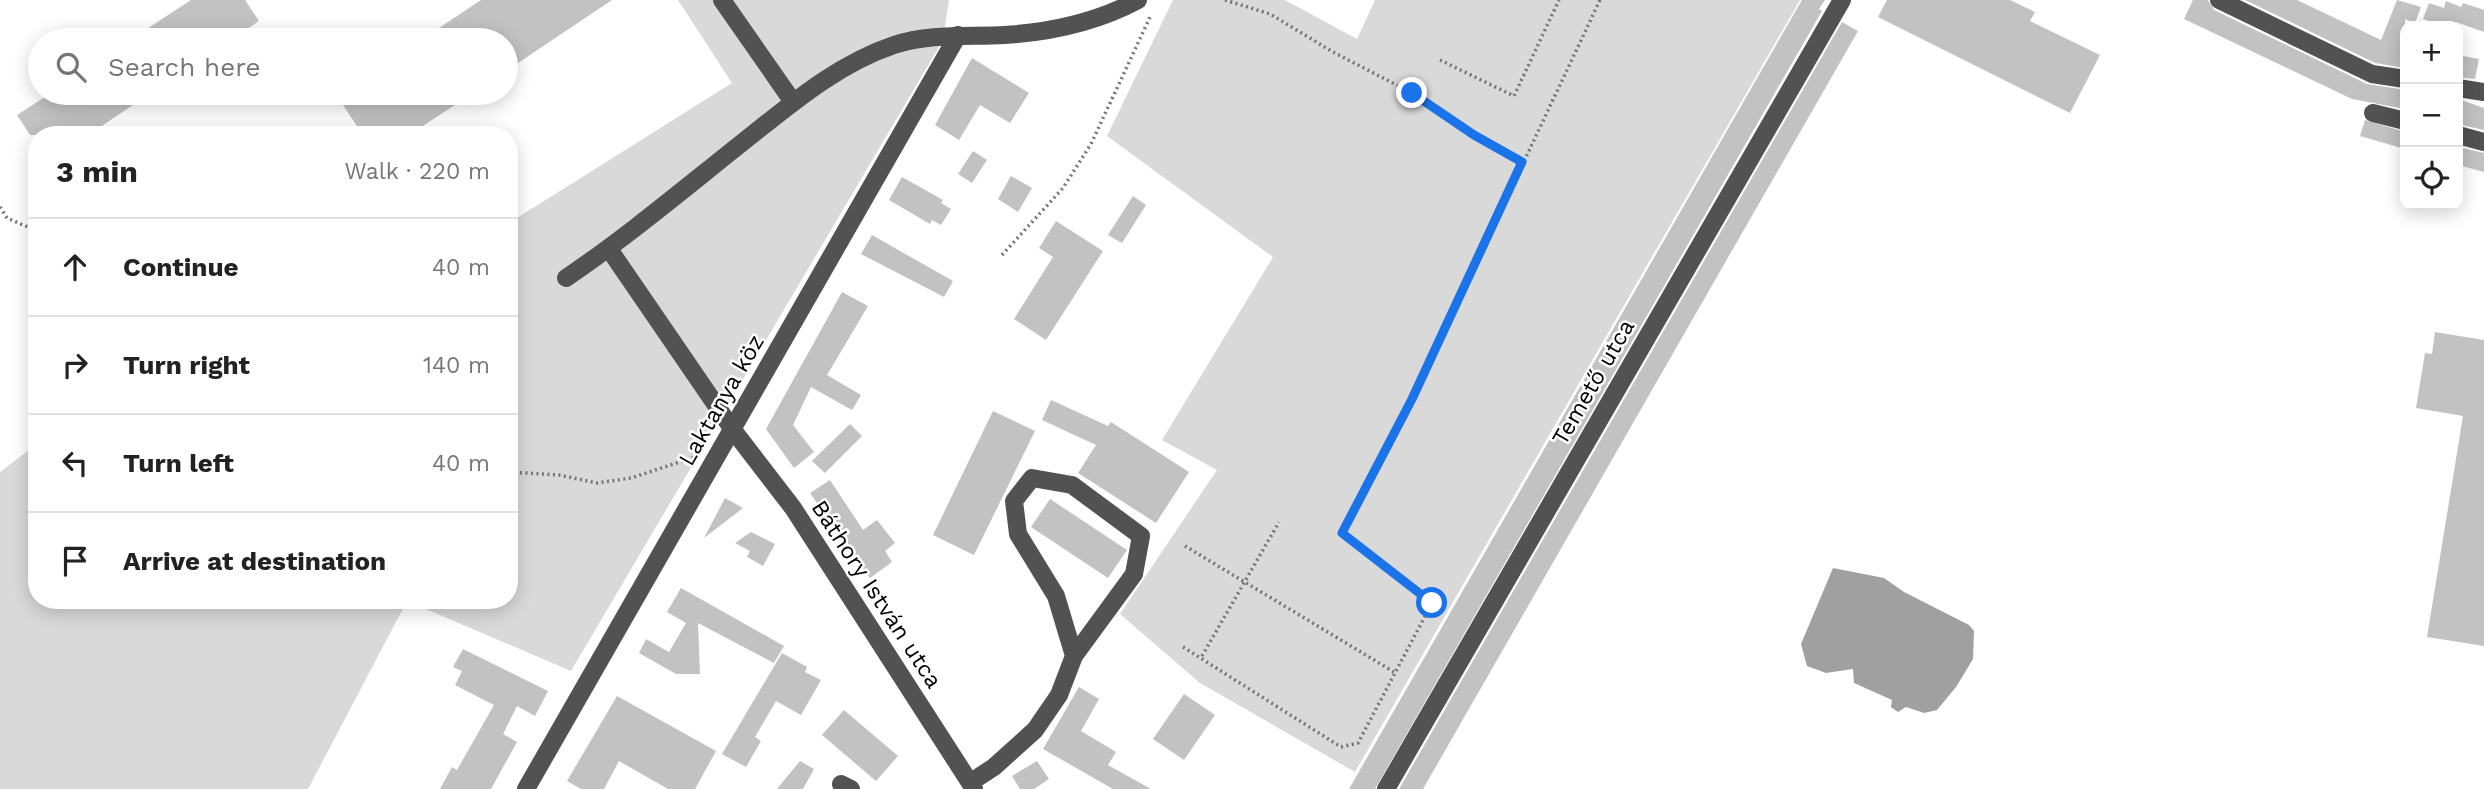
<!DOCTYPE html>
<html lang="en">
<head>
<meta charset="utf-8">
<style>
	:root { --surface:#fff; --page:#f2f2f2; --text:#222; --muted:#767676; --line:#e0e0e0 }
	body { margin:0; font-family:"Work Sans",sans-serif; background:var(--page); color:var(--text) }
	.controls { position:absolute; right:21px; top:21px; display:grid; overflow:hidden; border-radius:14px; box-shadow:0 4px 18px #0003 }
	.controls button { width:63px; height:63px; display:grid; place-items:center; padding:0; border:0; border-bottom:2px solid var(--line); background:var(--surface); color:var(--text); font:35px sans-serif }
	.stop { position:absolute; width:21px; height:21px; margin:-16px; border:5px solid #1a73e8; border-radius:50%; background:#fff }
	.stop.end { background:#1a73e8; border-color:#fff; box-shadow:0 2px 7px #0008 }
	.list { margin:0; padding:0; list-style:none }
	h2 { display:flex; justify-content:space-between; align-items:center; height:91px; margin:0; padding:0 28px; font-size:30px }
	h2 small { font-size:23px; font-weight:400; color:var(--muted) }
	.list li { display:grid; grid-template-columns:46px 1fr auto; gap:21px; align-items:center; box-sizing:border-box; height:98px; padding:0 28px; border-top:2px solid var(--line) }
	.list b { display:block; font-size:26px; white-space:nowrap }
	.list em { font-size:23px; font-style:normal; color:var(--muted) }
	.icon { flex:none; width:38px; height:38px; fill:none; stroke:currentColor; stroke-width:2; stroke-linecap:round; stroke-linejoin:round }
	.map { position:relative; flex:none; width:2484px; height:789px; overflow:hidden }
	.search { position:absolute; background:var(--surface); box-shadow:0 4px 18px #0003; left:28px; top:28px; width:490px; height:77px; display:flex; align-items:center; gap:18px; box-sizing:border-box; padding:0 24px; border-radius:38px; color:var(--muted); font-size:26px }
	.panel { position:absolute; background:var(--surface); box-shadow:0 4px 18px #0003; left:28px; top:126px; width:490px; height:483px; border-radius:28px }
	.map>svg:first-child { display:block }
	.green { fill:#d9d9d9 }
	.water { fill:#a0a0a0 }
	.building { fill:#c2c2c2 }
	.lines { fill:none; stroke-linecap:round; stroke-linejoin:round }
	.path { stroke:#747474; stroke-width:3.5; stroke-dasharray:2 3.5; stroke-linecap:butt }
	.minor { stroke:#525252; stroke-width:18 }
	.route { stroke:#1a73e8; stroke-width:9 }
	.labels { text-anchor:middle; stroke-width:5; stroke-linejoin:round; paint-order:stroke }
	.street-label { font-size:23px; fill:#000; stroke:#fff }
</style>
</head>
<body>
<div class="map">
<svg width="2484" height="789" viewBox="0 0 2484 789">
	<rect width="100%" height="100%" fill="#fff"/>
	<g class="green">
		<polygon points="678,0 949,0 943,40 571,671 407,601 308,789 0,789 0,472 37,444 37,600 509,600 509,223 732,83"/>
		<polygon points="1173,0 1285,0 1357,39 1375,0 1800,0 1355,772 1200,683 1120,614 1217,470 1162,440 1273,257 1107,136"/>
	</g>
	<polygon class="water" points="1833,568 1884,578 1904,592 1969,625 1974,631 1973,659 1956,687 1937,710 1924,713 1906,707 1898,712 1891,707 1892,700 1854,683 1853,669 1826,673 1807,666 1801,644"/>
	<g class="building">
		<polygon points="191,0 245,0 259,21 230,40 130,40"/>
		<polygon points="481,0 612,0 506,71 506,40 421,40"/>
		<polygon points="1802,0 1825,0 1819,9 1822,11 1375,789 1349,789"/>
		<polygon points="1887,0 2010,0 2035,12 2030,21 2100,55 2070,113 1878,17"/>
		<polygon points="2193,0 2208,0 2214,10 2367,84 2405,90 2405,109 2352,99 2184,19"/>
		<polygon points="2245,0 2297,0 2381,40 2397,0 2421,7 2415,23 2405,19 2405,68 2375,63"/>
		<polygon points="2446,1 2461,7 2463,3 2484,10 2484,32 2456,22 2454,26 2442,26 2423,19 2429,3 2444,8"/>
		<polygon points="1842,22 1858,31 1423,789 1399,789"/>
		<polygon points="2458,55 2479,59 2475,79 2458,77"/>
		<polygon points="972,58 1029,93 1010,123 980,105 959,140 935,125"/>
		<polygon points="51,93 151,93 88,135 30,135 17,115"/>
		<polygon points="335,93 473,93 409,135 363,135"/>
		<polygon points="2458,99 2484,108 2484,130 2458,124"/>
		<polygon points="2365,120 2405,132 2405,149 2360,136"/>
		<polygon points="2458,147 2484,153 2484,172 2458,165"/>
		<polygon points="973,151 987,160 972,183 958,174"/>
		<polygon points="1011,176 1032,188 1018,212 998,199"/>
		<polygon points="902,177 943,200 941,203 951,209 941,225 932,220 930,224 889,200"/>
		<polygon points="1133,196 1146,205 1122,243 1108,235"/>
		<polygon points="1056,221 1103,251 1046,340 1014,319 1053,257 1039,248"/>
		<polygon points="872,235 953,281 944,297 861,254"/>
		<polygon points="842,292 868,306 827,375 861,395 852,410 811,387 793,425 814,452 794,468 766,429"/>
		<polygon points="2435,332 2484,340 2484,646 2427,637 2463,416 2416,408 2425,353 2432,354"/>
		<polygon points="1051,400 1108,426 1111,422 1189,472 1156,523 1078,473 1096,445 1042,420"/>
		<polygon points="993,411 1035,431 974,555 933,535"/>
		<polygon points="850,424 862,436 825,473 812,461"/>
		<polygon points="830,480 863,530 877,520 895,543 885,551 892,562 870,578 810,493"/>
		<polygon points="725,498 743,508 704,538"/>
		<polygon points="1050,499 1127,550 1108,578 1031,527"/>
		<polygon points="751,532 775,544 763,566 747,557 750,551 735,543"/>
		<polygon points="681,588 784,646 774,663 698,623 700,674 676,674 639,653 646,639 669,652 686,623 667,612"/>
		<polygon points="463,649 548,691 535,716 517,706 503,734 517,742 491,789 440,789 452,767 457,770 494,705 455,685 462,671 453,667"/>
		<polygon points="782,653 807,667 805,672 821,680 801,715 776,701 755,737 761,741 746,767 722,754"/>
		<polygon points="1079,687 1099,699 1081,731 1116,752 1108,765 1151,789 1113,789 1043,749"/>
		<polygon points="1184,694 1215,715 1184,760 1153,739"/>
		<polygon points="617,696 716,751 695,789 668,789 619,761 604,789 581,789 567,781"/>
		<polygon points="844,710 898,756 876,781 822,735"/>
		<polygon points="800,761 814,769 803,789 777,789"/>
		<polygon points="1037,761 1049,779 1034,789 1020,789 1012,776"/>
	</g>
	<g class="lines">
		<g class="path">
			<polyline points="1225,0 1270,14 1333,52 1412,93 1474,135 1522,162"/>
			<polyline points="1440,60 1514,96 1559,0"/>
			<polyline points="0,207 7,218 37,231"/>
			<polyline points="1002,255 1063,188 1091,144 1151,15"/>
			<polyline points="509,472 559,475 597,483 631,478 695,457"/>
			<polyline points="1185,546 1394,672"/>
			<polyline points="1183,647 1341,747 1358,743 1432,603 1342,533 1412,399 1600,0"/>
			<polyline points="1202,656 1279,522"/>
		</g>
		<g class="minor">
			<polyline points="722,0 793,102"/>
			<polyline points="2219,0 2372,74 2405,79"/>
			<polyline points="2458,88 2484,92"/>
			<polyline points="2373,113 2405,121"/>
			<polyline points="2458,135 2484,142"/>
			<polyline points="609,249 733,430 793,508 974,789"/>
			<path d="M566,278C628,236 685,188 743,142C790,105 837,64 894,45C930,33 968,37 1005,35C1051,32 1097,22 1138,0"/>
			<polyline points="971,782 994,767 1035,730 1059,695 1074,656 1134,574 1141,536 1072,485 1032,478 1014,501 1018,534 1056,596 1074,656"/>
			<polyline points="841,784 851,789"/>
			<polyline points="526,789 958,35"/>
			<polyline points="1386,789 1842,0"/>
		</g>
	</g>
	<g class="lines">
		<polyline class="route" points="1412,93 1474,135 1522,162 1412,399 1342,533 1432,603"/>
	</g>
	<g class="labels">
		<g class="street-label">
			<text transform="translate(1593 382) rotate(-60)" y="8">Temető utca</text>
			<text transform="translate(721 400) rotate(-60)" y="8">Laktanya köz</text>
			<text transform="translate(877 594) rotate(57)" y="8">Báthory István utca</text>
		</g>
	</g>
</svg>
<div class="controls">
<button>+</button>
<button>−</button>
<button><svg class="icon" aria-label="locate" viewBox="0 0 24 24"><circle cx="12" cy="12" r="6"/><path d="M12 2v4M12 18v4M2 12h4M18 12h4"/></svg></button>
</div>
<div class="stop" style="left:1432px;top:603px"></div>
<div class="stop end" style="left:1412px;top:93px"></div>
<div class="search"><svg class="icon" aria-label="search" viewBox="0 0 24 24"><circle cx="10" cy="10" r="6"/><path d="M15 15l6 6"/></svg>Search here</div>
<section class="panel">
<h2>3 min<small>Walk · 220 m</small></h2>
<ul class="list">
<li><svg class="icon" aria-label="ahead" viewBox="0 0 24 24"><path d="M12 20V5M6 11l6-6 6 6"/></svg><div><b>Continue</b></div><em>40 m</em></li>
<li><svg class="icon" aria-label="right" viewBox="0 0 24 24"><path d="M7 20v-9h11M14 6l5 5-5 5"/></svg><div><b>Turn right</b></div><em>140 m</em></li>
<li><svg class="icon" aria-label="left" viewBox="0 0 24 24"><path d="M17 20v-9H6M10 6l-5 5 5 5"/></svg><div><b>Turn left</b></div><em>40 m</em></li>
<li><svg class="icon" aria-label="arrive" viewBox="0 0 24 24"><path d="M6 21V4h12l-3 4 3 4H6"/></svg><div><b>Arrive at destination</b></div></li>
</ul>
</section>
</div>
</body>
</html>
